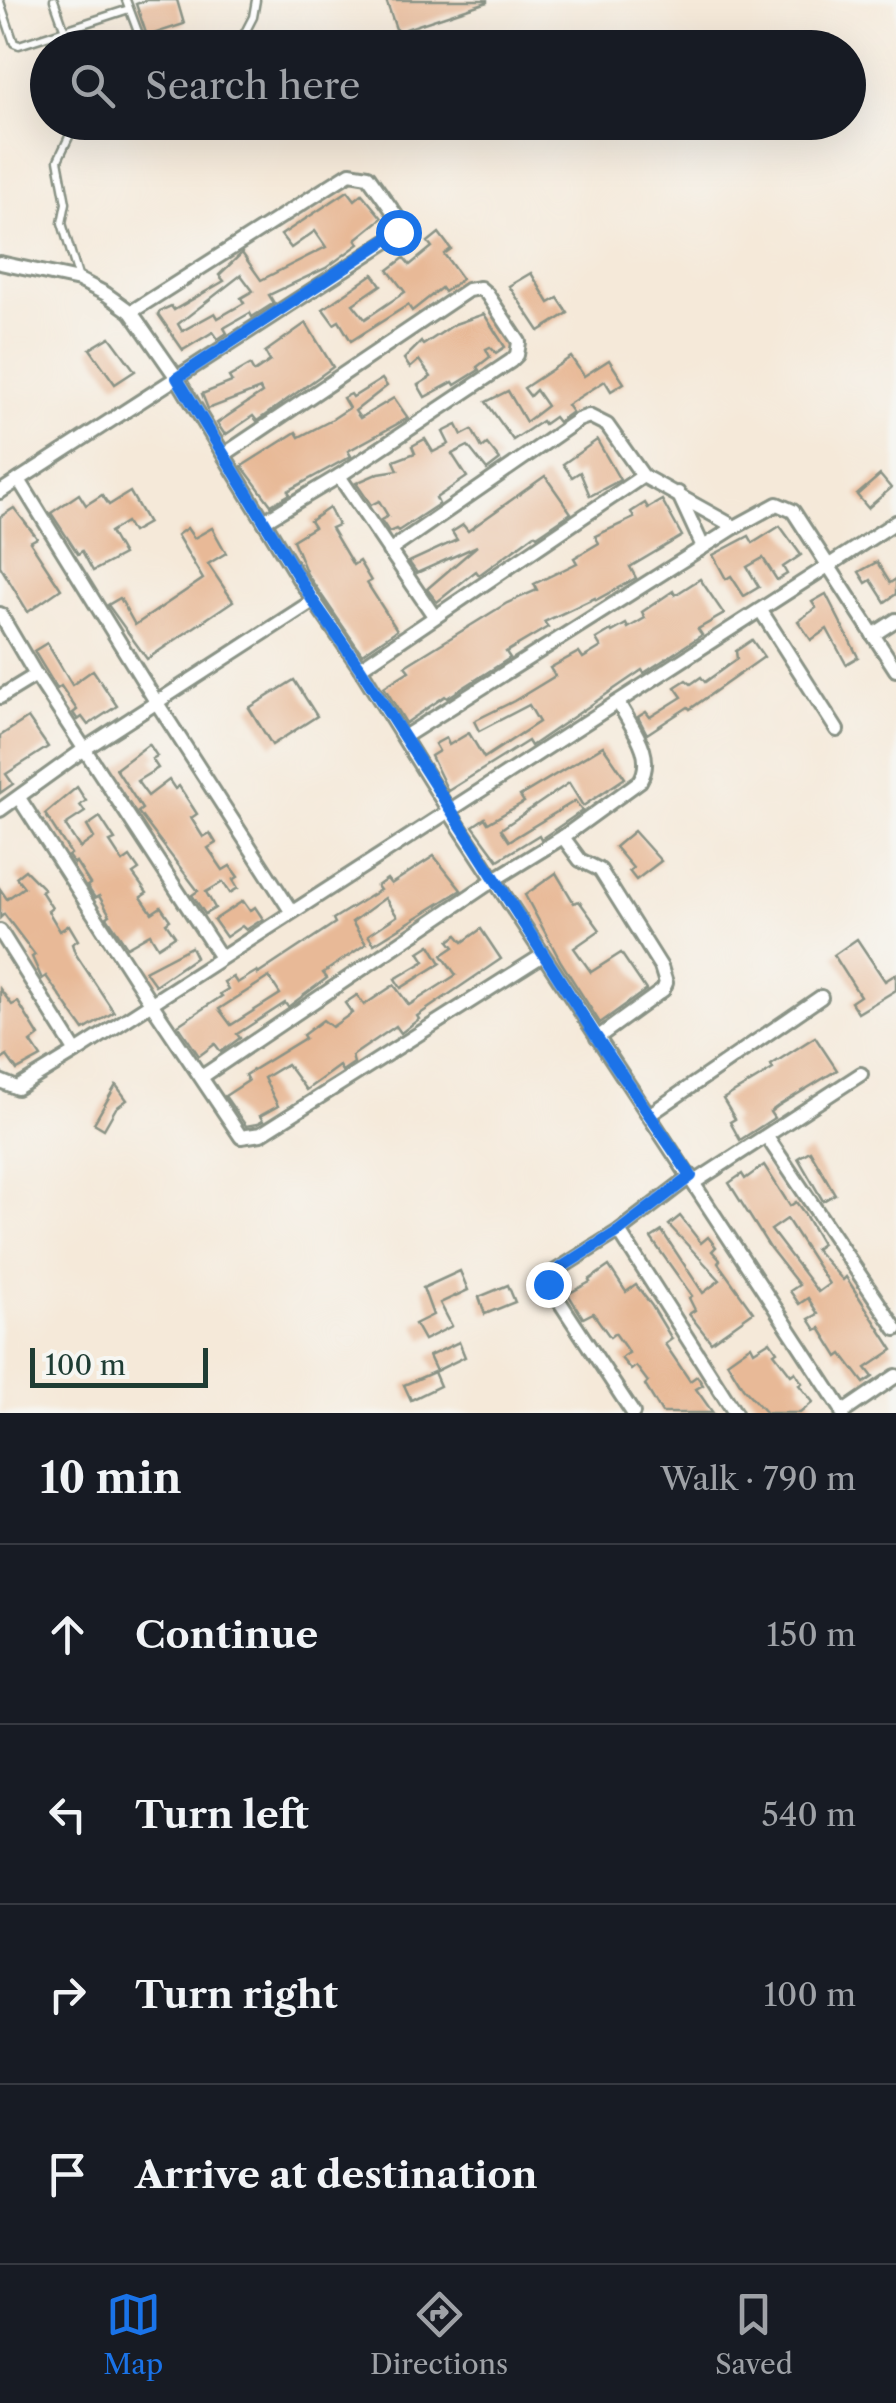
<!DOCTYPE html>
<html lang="en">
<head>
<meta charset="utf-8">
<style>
	:root { --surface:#171b24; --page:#20242c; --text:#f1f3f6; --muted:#9ea1a6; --line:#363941; --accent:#1a73e8 }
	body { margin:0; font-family:"Libre Caslon Text",serif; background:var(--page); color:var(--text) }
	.scale { position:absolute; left:30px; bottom:25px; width:178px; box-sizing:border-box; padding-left:10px; border:5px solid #1f3d34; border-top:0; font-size:28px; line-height:35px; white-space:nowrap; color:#1f3d34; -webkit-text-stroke:8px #f6f6f2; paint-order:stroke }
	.stop { position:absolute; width:30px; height:30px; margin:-22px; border:8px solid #1a73e8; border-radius:50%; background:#fff }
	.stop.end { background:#1a73e8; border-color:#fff; box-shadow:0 2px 10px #0008 }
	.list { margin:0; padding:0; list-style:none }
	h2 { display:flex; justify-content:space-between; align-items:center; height:130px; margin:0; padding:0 40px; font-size:42px }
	h2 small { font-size:32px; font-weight:400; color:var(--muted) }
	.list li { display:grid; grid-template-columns:65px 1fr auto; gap:30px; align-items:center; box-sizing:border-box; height:180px; padding:0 40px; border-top:2px solid var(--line) }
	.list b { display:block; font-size:38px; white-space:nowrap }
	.list em { font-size:32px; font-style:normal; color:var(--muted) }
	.icon { flex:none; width:55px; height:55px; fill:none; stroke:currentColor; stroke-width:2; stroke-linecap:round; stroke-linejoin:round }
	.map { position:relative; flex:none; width:896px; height:1413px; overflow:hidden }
	.search { position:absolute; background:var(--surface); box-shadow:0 10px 40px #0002; left:30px; right:30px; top:30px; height:110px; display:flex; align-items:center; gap:25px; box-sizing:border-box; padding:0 35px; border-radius:55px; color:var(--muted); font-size:38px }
	.sheet { height:850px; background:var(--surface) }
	nav { display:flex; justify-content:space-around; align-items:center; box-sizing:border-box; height:140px; border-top:2px solid var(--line); background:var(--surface); font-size:28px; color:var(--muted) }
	nav a { display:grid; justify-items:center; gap:5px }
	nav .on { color:var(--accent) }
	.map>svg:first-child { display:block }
	.building { fill:#e8b997; fill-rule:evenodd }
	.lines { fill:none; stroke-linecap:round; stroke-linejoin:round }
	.service-casing { stroke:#8a9386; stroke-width:11 }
	.minor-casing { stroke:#8a9386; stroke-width:18 }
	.service { stroke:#fff; stroke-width:6 }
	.minor { stroke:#fff; stroke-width:12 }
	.route { stroke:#1a73e8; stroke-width:12 }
</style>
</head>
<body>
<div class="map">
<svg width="896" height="1413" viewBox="0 0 896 1413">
	<rect width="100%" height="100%" fill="#f6f6f2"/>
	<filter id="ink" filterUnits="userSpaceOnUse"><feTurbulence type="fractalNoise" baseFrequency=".01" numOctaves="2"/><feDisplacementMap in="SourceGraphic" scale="20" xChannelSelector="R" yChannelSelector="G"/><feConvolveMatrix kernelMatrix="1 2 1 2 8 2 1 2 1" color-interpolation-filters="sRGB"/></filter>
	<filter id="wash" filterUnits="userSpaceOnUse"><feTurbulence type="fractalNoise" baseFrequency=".0048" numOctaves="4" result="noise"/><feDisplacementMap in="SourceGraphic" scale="40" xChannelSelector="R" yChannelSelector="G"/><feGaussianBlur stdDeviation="2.25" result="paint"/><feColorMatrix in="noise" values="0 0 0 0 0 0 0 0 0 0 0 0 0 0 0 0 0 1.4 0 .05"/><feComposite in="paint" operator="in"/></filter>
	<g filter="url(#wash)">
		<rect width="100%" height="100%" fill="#f5e9d9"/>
		<g id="blocks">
			<g class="building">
				<polygon points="147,0 177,0 184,24 147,36 136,4"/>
				<polygon points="386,0 487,0 487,2 397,32"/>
				<path d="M348,191L355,200L362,194L382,218L356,239L359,244L326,268L269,295L274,303L252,317L250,313L224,328L227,333L218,339L213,332L183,350L158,314L160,311L171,306L174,310L224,281L219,275L242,253L261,280L326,247L315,231L291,248L281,235ZM241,275L253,291L241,298L244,303L218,318L215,313L182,331L178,324Z"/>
				<polygon points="439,233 451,249 444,254 462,279 444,292 441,288 412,311 408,305 351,341 339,321 334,324 323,309 373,274 381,285 353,304 365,319 405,292 388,270 404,258 410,265 432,247 428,242"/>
				<polygon points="531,273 549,303 558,298 568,313 539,331 509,286"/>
				<polygon points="484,314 505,347 496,353 490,347 486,349 490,357 477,367 479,370 455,385 453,382 425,397 418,385 431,377 419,360 410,368 404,359 421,342 423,345 455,324"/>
				<polygon points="306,323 333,367 257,421 253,416 225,435 217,423 262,393 260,389 208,409 202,394 232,382 229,377 250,365 254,372 270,361 265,352"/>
				<polygon points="110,337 135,371 115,384 90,349"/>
				<polygon points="571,357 584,376 609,360 624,383 611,391 605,381 567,405 572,412 558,422 554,417 544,424 542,421 513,440 486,402 508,391 526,422 547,406 536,390 530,396 524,388"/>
				<polygon points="382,379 387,386 355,411 360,418 394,398 408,418 348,451 351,456 288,491 290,494 271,505 242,466 296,432 299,437 328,422 349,408 343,398 351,394 353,397"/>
				<polygon points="457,425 462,435 472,430 482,448 487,444 500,460 487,470 468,446 452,454 467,477 436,498 439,504 398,531 396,529 389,532 381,520 388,516 379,501 371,505 356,483 379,473 398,470 394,461 415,453 412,446 425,439 433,452 449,444 443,432"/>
				<polygon points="597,440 620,480 590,496 580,472 572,477 563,464"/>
				<polygon points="880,475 891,488 868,508 857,495"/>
				<polygon points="545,476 571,513 537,536 535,534 479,575 476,571 437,602 427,589 477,546 417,573 409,562 457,540 452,532 463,525 468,531"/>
				<polygon points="130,492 148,523 132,532 126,522 110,532 123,555 93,571 82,551 78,554 51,513 79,494 86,505 102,495 109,505"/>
				<polygon points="662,500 682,536 630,567 636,578 596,600 595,598 544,622 548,627 506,652 510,658 447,698 445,696 406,723 384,687 409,671 405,666 507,603 537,590 534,584 577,563 574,558 599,543 595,536 634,518 631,512 645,503 648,508"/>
				<polygon points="14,508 37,538 30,542 61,589 28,612 0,566 0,517"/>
				<polygon points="329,508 338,525 331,528 353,565 359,561 371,581 367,583 397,630 362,654 307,574 293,540 314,527 310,521"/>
				<polygon points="780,526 801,555 783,567 787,574 777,580 763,558 747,567 759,587 744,596 731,576 726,579 713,555 749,536 753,543"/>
				<polygon points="187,528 194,538 212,528 226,553 208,564 233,601 147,659 108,605 120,598 135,625 203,579 177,535"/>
				<polygon points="877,562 890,583 896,579 896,594 885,602 871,580 866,583 859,572"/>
				<polygon points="700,579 724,614 698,629 702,635 644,673 642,670 531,746 528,741 448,791 431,756 439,751 435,744 446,738 449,745 469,733 484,758 539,722 529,705 479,731 474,721 514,701 555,676 550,668 579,652 583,658 601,647 596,639 611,630 612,632 626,624 628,628 645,618 642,612 673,591 675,595"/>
				<polygon points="826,594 858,657 846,664 827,629 811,640 798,621 816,608 812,602"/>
				<polygon points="752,640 764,657 690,709 688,707 647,734 638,717 646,712 650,717 682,697 675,687 686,680 691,684 701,677 705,682 737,659 736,651"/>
				<polygon points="47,643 72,685 93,670 117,706 88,725 82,717 78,720 73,713 77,710 61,686 57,689 34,651"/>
				<polygon points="294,680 317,716 272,745 249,708"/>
				<polygon points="28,718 48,747 6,774 13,784 0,793 0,736"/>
				<polygon points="149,744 157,756 152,759 158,768 137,781 148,796 169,780 175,789 179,786 197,814 191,818 203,837 210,833 216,843 208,848 223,870 230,866 238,877 233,880 238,888 230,893 223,882 206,892 215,908 205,914 192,895 198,891 138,812 142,809 116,769"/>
				<polygon points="603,746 625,778 583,806 569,783 501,829 509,841 575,801 582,811 541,839 539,835 498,860 473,826 485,818 488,823 524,802 520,796"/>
				<polygon points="77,787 86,801 80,805 85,812 65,825 80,848 94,838 87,826 100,817 115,840 110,842 123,862 130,857 139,870 133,874 147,893 141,897 152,913 161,907 170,920 166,923 175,936 158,947 150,934 127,947 107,917 110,915 99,896 95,898 87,886 90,884 76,862 74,864 68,856 71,854 45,814"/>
				<polygon points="634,831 661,861 636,880 629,871 633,868 615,847"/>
				<path d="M434,856L461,890L374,944L368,935L397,916L385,898L352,922L366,944L323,973L327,978L288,1007L285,1003L237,1034L240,1038L221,1052L215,1044L199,1056L178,1025L222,996L220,994L228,989L224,982L233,977L237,983L257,971L258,974L335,923L333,919L380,890L377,886L387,879L391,884ZM269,977L280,994L231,1025L219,1009Z"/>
				<polygon points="25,870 44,889 41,891 52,908 48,911 60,931 69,925 78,940 72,944 75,953 114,1012 84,1030 46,976 42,979 32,957 35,955 4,914 0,918 0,889 7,899 24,887 16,877"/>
				<polygon points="556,873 574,903 579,901 600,930 574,948 591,972 621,953 646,990 600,1023 561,962 525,895"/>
				<polygon points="243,901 250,911 255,907 263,919 246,930 242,926 226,937 214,920"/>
				<polygon points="481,929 501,959 417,1016 419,1019 401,1033 396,1026 352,1056 354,1063 342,1071 339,1066 306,1090 287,1064 264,1078 278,1106 260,1116 263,1121 257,1124 246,1126 225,1096 248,1081 245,1075 305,1038 303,1035 323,1020 332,1027 352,1013 345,1003 357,995 364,1005 394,985 409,1005 456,975 442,955 454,947 449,941 457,935 463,942"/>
				<polygon points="857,939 885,981 896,974 896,990 858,1013 851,1002 860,996 834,955"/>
				<polygon points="430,945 441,963 401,988 395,979 425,961 419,952"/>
				<polygon points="191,947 196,957 155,985 145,971"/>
				<polygon points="0,989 12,1005 18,1002 39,1036 31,1042 41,1057 17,1070 7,1056 0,1061"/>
				<polygon points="815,1037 837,1070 778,1106 770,1112 774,1118 740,1140 730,1122 735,1119 723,1099 773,1069 771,1065"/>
				<polygon points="116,1085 127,1100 116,1108 104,1129 94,1123"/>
				<polygon points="810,1151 835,1194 823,1201 798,1158"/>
				<path d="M764,1165L790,1206L796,1202L804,1213L822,1244L815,1249L843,1280L846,1277L893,1350L866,1368L873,1377L864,1383L842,1354L838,1357L820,1328L816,1330L809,1319L818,1314L808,1298L799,1304L790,1291L799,1285L770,1248L729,1183L742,1174L745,1179ZM787,1219L829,1284L818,1292L771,1230Z"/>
				<polygon points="680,1216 701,1243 708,1237 716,1247 712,1251 720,1260 718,1263 753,1312 711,1342 689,1314 695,1310 689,1298 692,1296 651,1238 662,1231 703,1293 720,1280 669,1225"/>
				<polygon points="609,1266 626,1292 636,1285 652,1306 672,1339 665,1344 690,1381 697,1376 703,1385 696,1389 713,1413 662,1413 645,1385 648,1382 636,1366 631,1370 621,1358 629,1353 615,1333 610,1337 593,1313 583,1318 568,1294 590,1282 589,1280"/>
				<polygon points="460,1271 468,1290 440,1303 452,1326 424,1340 415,1324 433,1315 423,1288"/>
				<polygon points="508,1285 515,1302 485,1314 479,1297"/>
				<polygon points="770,1341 777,1351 774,1353 791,1375 795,1372 802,1383 799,1385 813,1402 800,1413 766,1413 743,1388 727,1362 751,1345 754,1351"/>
				<polygon points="459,1342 465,1357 436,1371 429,1356"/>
				<polygon points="434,1372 440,1386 411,1400 404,1385"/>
			</g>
		</g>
	</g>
	<g filter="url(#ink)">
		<use href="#blocks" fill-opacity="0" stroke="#8a9386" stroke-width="2.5"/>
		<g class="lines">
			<g class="service-casing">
				<g id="service">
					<polyline points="54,0 65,31"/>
					<polyline points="126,0 144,48"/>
					<polyline points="0,2 14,43 19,45 129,9"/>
					<polyline points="237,48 253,17 256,0"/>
					<polyline points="76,122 58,160 66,203 62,223 79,279"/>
				</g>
			</g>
			<g class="minor-casing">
				<g id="minor">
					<polyline points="0,263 79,280 106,294 131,312 177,378 299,579 360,668 449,811 844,1413"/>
					<polyline points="225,454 468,290 480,288 487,294 519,342 517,355 511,361 339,476 264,521"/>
					<polyline points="339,476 434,616"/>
					<polyline points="643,476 735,527"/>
					<polyline points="19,480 157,703 291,911"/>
					<polyline points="0,492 388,241 397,232 400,221 368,176 350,173 131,312"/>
					<polyline points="678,493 703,547"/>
					<polyline points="761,611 837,730"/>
					<polyline points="0,614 36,675 220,956"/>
					<polyline points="873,635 896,620"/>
					<polyline points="360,668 643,476 607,425 589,416 578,420 389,551"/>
					<polyline points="0,697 36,675"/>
					<polyline points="404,737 735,527 777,504 793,511 896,670"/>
					<polyline points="19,798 151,1003 241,1137 261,1134 543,955"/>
					<polyline points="0,810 86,748 313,601"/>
					<polyline points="563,837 580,860 600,870 661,967 666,983 663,990 597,1038"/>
					<polyline points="0,931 76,1052"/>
					<path d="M203,1076L495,879L563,837L640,781C656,755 631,727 618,702"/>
					<polyline points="0,1081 17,1088 76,1052 896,522"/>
					<polyline points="649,1115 821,997"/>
					<polyline points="767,1137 896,1329"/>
					<polyline points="695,1182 861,1074"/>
					<polyline points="619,1231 735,1413"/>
					<polyline points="633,1413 548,1284 554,1272 619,1231 691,1176"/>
					<polyline points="842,1413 896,1376"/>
				</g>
			</g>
			<use href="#service" class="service"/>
			<use href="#minor" class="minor"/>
		</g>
	</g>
	<g class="lines" filter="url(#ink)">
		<polyline class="route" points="398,232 177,378 313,601 360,668 597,1038 691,1176 619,1231 554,1272 548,1284"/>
	</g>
</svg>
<div class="scale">100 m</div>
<div class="stop" style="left:398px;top:232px"></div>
<div class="stop end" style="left:548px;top:1284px"></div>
<div class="search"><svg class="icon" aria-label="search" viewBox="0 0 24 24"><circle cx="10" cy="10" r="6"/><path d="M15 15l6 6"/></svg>Search here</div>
</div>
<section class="sheet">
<h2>10 min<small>Walk · 790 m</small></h2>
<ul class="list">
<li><svg class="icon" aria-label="ahead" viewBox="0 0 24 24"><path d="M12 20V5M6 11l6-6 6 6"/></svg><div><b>Continue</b></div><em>150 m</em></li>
<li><svg class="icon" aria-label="left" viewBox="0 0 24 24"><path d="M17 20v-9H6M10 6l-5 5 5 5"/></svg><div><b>Turn left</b></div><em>540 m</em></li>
<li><svg class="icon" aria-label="right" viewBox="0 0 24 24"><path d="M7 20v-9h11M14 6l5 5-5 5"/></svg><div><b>Turn right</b></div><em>100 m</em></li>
<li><svg class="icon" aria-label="arrive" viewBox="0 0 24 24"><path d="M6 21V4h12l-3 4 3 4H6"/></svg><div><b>Arrive at destination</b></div></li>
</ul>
</section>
<nav>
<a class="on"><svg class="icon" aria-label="map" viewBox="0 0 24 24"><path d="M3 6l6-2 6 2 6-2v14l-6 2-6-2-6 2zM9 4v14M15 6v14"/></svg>Map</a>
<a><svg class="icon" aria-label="directions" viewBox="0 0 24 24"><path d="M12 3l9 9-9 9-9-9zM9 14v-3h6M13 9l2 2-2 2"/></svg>Directions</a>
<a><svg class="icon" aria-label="saved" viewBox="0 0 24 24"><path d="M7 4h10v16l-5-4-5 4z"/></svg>Saved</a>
</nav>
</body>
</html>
